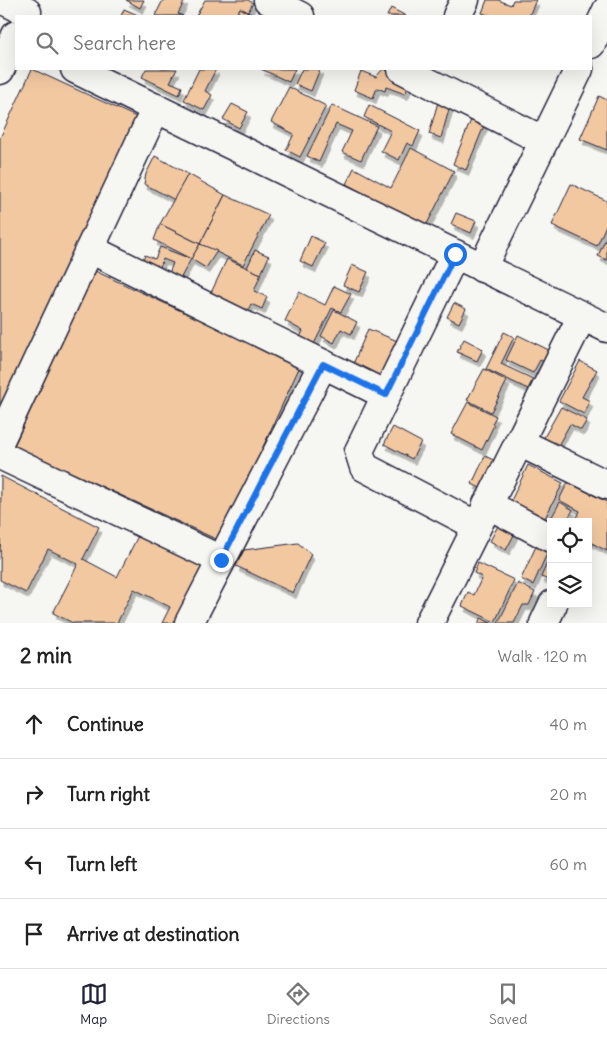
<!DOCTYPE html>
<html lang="en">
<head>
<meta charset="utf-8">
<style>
	:root { --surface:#fff; --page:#f6f6f6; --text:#222; --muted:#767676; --line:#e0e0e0; --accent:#22223b }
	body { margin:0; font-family:Delius,sans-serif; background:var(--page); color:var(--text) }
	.controls { position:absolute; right:15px; bottom:15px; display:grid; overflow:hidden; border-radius:0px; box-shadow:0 5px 20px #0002 }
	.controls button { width:45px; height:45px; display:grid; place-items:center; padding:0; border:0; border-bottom:1px solid var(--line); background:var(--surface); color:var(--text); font:25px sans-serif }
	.stop { position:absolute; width:15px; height:15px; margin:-11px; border:4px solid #1a73e8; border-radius:50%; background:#fff }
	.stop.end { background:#1a73e8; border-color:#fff; box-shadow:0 1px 5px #0008 }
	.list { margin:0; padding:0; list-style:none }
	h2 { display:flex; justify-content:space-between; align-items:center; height:65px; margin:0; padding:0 20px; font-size:21px }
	h2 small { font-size:16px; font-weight:400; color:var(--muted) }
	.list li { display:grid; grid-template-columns:32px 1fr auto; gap:15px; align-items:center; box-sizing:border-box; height:70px; padding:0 20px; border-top:1px solid var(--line) }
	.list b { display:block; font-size:19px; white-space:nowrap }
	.list em { font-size:16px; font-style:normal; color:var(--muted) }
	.icon { flex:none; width:28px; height:28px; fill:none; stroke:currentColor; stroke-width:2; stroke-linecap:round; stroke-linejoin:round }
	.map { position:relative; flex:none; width:607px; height:623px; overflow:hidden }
	.search { position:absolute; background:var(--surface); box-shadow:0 5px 20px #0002; left:15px; right:15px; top:15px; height:55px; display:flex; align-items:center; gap:12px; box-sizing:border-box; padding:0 18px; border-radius:0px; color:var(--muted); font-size:19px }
	.sheet { height:345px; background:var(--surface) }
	nav { display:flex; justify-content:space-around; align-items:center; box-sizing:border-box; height:70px; border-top:1px solid var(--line); background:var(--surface); font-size:14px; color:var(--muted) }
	nav a { display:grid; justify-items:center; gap:2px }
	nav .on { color:var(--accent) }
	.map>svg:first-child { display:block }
	.building { fill:#f2c8a1; stroke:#22223b; filter:url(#shadow) }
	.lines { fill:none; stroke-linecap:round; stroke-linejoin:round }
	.minor-casing { stroke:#22223b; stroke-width:31 }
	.minor { stroke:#f6f6f2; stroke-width:28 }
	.route { stroke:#1a73e8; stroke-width:6 }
</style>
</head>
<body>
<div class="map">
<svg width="607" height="623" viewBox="0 0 607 623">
	<defs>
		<filter id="shadow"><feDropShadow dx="3" dy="5.5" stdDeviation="0" flood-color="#0004"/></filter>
	</defs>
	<rect width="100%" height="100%" fill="#f6f6f2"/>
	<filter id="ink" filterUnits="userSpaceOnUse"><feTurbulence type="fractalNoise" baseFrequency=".02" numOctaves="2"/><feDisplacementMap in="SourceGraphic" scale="10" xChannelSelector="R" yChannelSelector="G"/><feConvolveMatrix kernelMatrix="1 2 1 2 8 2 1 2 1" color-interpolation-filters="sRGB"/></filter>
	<g filter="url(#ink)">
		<g class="building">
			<polygon points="126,0 144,0 140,8"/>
			<polygon points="163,0 185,0 178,14 183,16 155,16"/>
			<polygon points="205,0 248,0 253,3 248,12 240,8 236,16 196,16"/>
			<polygon points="487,0 498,0 511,5 513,0 536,0 529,16 491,16 482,13"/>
			<polygon points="240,8 256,16 236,16"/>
			<polygon points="391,8 406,16 387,16"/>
			<polygon points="124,9 140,16 121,16"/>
			<polygon points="32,69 136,117 0,409 0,138"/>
			<polygon points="146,69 177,69 170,82 182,87 179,95 142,77"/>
			<polygon points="199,69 216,69 205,91 212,95 204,110 184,100"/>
			<polygon points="261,69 295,69 289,82"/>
			<polygon points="302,69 320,69 311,91 295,84"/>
			<polygon points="383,69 411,80 405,94 386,87 385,91 377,88 373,98 354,90 361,71 376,77"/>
			<polygon points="289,87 326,106 300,157 286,150 294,134 271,122"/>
			<polygon points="599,96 607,100 607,150 580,139"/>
			<polygon points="438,102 450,106 441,138 429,134"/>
			<polygon points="232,104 248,112 239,128 223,119"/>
			<polygon points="332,105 377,126 361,160 342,152 352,131 336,124 319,162 307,156"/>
			<polygon points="369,105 420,131 413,146 407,143 399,160 381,151 391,131 364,117"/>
			<polygon points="473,115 486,121 466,170 453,164"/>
			<polygon points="411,148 454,171 426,226 346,184 354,168 391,188"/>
			<polygon points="155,156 188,174 175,200 144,184 146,174"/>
			<polygon points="188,174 225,195 200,244 160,224"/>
			<polygon points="571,184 607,201 607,223 597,246 552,225"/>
			<polygon points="225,195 269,215 243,265 200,244"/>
			<polygon points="456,213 476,221 471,233 451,224"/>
			<polygon points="160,224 200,244 191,259 154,240"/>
			<polygon points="311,236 325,243 313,267 300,261"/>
			<polygon points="607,236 607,260 598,256"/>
			<polygon points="200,244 217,251 206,268 191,259"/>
			<polygon points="160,247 191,259 179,281 168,276 173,263 163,259 157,274 139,267 145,255 155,259"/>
			<polygon points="255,250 269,256 261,274 247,268"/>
			<polygon points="227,259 261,274 254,291 267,297 262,309 251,304 246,315 209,297"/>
			<polygon points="352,265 368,272 359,292 343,285"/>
			<polygon points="95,271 300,366 220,541 14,446"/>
			<polygon points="334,286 351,294 341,312 332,308 311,350 297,343 303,331 285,321 299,292 325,305"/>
			<polygon points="454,303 466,309 459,323 447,317"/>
			<polygon points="334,310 357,322 351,334 341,329 334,343 321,336"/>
			<polygon points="368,329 400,342 383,383 351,369"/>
			<polygon points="504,332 514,337 501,364 533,379 528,389 486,369"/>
			<polygon points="518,335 553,352 548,364 540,360 533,373 506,360"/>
			<polygon points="464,339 483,349 477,361 457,352"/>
			<polygon points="580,361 597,370 582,397 590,401 584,414 559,401"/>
			<polygon points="484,369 507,381 491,412 467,400"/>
			<polygon points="468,402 496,416 492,424 494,425 482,450 451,434"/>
			<polygon points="561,407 587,420 581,430 570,424 556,449 542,441"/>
			<polygon points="393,427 421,442 412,459 384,444"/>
			<polygon points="485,456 502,464 488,492 472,484"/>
			<polygon points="528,465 563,483 543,522 509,505"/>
			<polygon points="1,476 99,527 83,559 117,577 139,534 204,567 176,623 162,623 170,607 134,589 117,623 73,623 53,613 78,564 48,549 26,593 0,580"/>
			<polygon points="568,482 607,502 607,551 588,541 588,522 575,522 580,511 559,500"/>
			<polygon points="560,502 573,510 566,522 551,522 551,525 548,524"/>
			<polygon points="499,524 515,533 506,550 490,541"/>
			<polygon points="298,543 311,554 293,593 236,566 244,550"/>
			<polygon points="537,544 549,549 533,585 521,579"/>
			<polygon points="548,561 551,562 551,581 541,577"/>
			<polygon points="478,563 514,580 495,622 462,606 468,592 474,595 482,577 474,573"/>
			<polygon points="518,583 535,592 529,605 523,605 514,623 498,623"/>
			<polygon points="481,618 491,623 478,623"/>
		</g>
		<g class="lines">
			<g class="minor-casing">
				<g id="minor">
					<polyline points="3,0 27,12"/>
					<polyline points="268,0 300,16"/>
					<polyline points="457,16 465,0"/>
					<polyline points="591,44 607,10"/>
					<polyline points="75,69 607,328"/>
					<polyline points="402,69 544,141"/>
					<polyline points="0,70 16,35"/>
					<polyline points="90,249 386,395"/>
					<polyline points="455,254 359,451 364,467 477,526"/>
					<polyline points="482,268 579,69"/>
					<polyline points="0,440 156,108"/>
					<polyline points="519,442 607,485"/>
					<polyline points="0,455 221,560"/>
					<polyline points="487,504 551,538"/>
					<polyline points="189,623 323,364"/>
					<polyline points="429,623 582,316"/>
					<polyline points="544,623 553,604"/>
				</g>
			</g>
			<use href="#minor" class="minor"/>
		</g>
	</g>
	<g class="lines" filter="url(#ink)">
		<polyline class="route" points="221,560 323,364 386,395 455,254"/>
	</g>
</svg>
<div class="controls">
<button><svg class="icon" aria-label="locate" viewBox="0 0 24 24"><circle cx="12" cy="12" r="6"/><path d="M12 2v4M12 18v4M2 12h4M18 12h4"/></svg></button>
<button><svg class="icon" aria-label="layers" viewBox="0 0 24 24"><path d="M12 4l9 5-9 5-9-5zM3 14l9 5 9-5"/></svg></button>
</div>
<div class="stop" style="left:455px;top:254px"></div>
<div class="stop end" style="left:221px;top:560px"></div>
<div class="search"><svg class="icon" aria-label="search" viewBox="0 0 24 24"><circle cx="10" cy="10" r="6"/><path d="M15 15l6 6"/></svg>Search here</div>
</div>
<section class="sheet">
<h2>2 min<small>Walk · 120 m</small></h2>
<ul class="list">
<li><svg class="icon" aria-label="ahead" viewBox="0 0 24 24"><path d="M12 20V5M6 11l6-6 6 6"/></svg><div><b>Continue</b></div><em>40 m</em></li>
<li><svg class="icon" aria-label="right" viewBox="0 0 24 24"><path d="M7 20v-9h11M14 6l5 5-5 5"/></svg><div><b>Turn right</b></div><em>20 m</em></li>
<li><svg class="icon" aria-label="left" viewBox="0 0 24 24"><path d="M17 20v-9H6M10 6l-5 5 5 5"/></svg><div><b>Turn left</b></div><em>60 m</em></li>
<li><svg class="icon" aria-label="arrive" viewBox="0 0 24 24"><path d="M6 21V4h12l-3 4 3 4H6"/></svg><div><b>Arrive at destination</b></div></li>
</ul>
</section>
<nav>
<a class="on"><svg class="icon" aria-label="map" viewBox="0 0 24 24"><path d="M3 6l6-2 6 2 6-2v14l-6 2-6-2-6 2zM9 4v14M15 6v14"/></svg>Map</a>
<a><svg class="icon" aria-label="directions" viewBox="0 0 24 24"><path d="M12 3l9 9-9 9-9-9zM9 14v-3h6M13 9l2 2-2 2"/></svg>Directions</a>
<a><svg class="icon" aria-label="saved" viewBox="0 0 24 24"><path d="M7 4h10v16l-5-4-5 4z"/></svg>Saved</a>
</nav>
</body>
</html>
